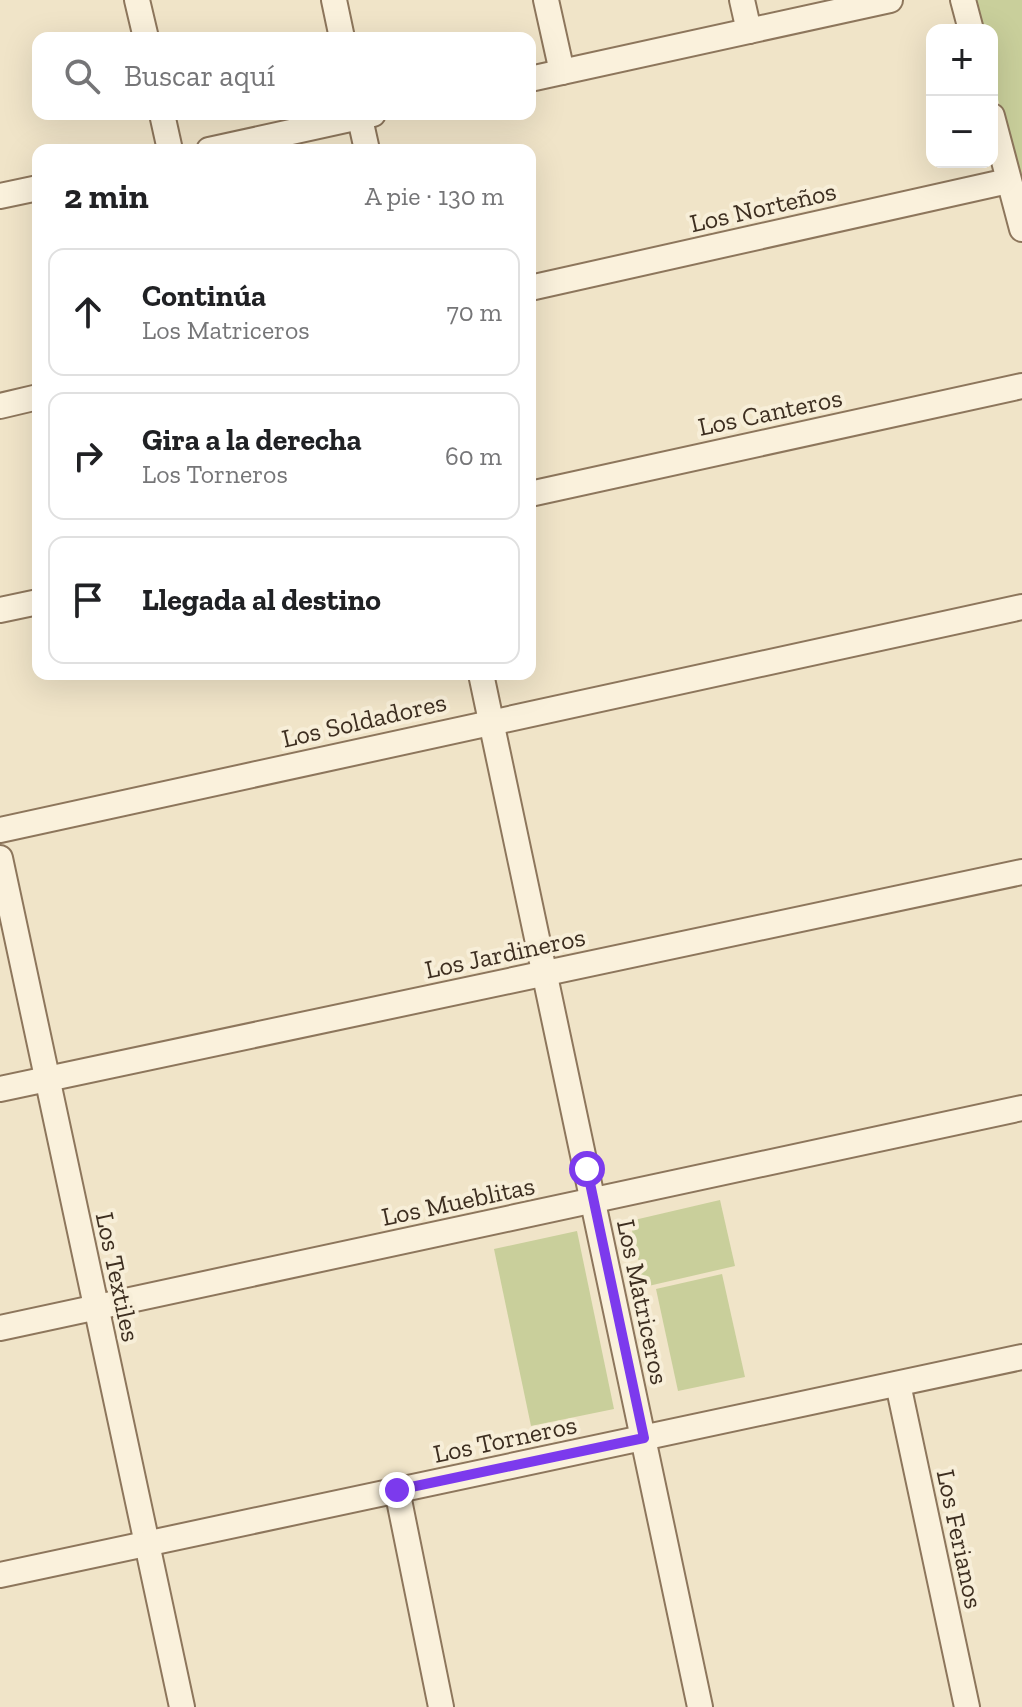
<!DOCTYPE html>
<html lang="es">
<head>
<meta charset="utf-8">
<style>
	:root { --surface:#fff; --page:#f6f6f6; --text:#202124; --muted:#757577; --line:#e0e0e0 }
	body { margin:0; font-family:"Zilla Slab",serif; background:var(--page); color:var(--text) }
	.controls { position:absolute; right:24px; top:24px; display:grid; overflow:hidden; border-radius:16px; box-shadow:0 8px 32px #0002 }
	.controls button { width:72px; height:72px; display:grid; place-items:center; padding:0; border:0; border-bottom:2px solid var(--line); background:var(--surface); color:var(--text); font:40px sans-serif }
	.stop { position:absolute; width:24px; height:24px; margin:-18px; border:6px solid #7c3aed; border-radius:50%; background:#fff }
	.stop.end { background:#7c3aed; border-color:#fff; box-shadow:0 2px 8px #0008 }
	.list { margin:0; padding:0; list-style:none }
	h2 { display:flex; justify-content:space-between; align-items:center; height:104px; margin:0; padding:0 32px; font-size:34px }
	h2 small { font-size:26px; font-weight:400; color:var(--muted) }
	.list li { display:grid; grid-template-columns:52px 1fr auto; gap:24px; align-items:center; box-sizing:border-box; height:128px; margin:0 16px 16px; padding:0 16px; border:2px solid var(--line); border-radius:16px }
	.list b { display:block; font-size:30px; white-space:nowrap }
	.list p { margin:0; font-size:26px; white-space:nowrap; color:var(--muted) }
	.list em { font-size:26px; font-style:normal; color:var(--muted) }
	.icon { flex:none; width:44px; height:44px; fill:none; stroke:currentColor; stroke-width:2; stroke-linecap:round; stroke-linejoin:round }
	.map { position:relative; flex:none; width:1022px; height:1707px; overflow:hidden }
	.search { position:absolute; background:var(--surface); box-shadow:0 8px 32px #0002; left:32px; top:32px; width:504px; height:88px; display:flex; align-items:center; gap:20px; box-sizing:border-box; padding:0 28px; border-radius:16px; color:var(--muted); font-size:30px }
	.panel { position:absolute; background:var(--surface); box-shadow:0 8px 32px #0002; left:32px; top:144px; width:504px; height:536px; border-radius:16px }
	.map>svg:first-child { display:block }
	.green { fill:#c9cf9b }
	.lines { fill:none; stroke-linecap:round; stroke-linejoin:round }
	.street-casing { stroke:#8d765c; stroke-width:28 }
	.street { stroke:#faf1dc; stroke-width:24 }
	.route { stroke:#7c3aed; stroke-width:10 }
	.labels { text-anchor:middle; stroke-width:8; stroke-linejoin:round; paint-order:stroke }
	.street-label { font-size:26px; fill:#3d2e20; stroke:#f7eed8 }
</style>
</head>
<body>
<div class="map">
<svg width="1022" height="1707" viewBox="0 0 1022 1707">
	<rect width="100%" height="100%" fill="#f0e4c8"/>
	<g class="green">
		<polygon points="973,0 1022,0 1022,189 992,77 992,30 980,30"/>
		<polygon points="720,1200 735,1266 644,1287 630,1221"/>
		<polygon points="577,1231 614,1409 531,1426 494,1249"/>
		<polygon points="722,1274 745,1377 678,1391 656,1289"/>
	</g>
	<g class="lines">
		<g class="street-casing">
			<g id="street">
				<polyline points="137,0 146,38"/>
				<polyline points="334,0 342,38"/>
				<polyline points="546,0 562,72"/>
				<polyline points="742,0 749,31"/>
				<polyline points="963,0 971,30"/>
				<polyline points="530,79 890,0"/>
				<polyline points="162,114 170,150"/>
				<polyline points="359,114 367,150"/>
				<polyline points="992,116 1022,229"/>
				<polyline points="209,150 373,114"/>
				<polyline points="0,196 38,188"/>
				<polyline points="530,288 1008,181"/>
				<polyline points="0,406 38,397"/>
				<polyline points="530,494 1022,386"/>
				<polyline points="0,610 38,602"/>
				<polyline points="481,674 700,1707"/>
				<polyline points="0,830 1022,607"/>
				<polyline points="0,858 182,1707"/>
				<polyline points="0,1089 1022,872"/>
				<polyline points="0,1328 1022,1108"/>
				<polyline points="898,1384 967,1707"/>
				<polyline points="397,1490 441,1707"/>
				<polyline points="0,1575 1022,1357"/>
			</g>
		</g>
		<use href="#street" class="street"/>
	</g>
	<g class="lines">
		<polyline class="route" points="397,1490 644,1438 587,1169"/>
	</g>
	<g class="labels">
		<g class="street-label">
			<text transform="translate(763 207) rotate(-13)" y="9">Los Norteños</text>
			<text transform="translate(770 412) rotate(-12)" y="9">Los Canteros</text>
			<text transform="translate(364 720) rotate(-13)" y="9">Los Soldadores</text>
			<text transform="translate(505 953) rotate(-12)" y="9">Los Jardineros</text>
			<text transform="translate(458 1201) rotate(-12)" y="9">Los Mueblitas</text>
			<text transform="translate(118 1277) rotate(78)" y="9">Los Textiles</text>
			<text transform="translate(643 1302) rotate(78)" y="9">Los Matriceros</text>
			<text transform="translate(505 1439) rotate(-12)" y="9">Los Torneros</text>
			<text transform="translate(960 1539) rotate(78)" y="9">Los Ferianos</text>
		</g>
	</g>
</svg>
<div class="controls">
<button>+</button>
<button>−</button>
</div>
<div class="stop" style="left:587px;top:1169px"></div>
<div class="stop end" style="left:397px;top:1490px"></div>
<div class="search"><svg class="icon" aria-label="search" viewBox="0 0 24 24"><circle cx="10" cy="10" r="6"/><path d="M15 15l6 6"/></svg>Buscar aquí</div>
<section class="panel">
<h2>2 min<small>A pie · 130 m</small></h2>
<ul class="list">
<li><svg class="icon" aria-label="ahead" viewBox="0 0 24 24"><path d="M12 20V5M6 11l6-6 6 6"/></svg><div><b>Continúa</b><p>Los Matriceros</p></div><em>70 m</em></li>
<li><svg class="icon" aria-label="right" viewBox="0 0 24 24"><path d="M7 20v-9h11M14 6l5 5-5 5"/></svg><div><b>Gira a la derecha</b><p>Los Torneros</p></div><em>60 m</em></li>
<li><svg class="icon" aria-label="arrive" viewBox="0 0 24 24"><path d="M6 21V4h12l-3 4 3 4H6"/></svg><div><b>Llegada al destino</b></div></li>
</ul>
</section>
</div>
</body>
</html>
